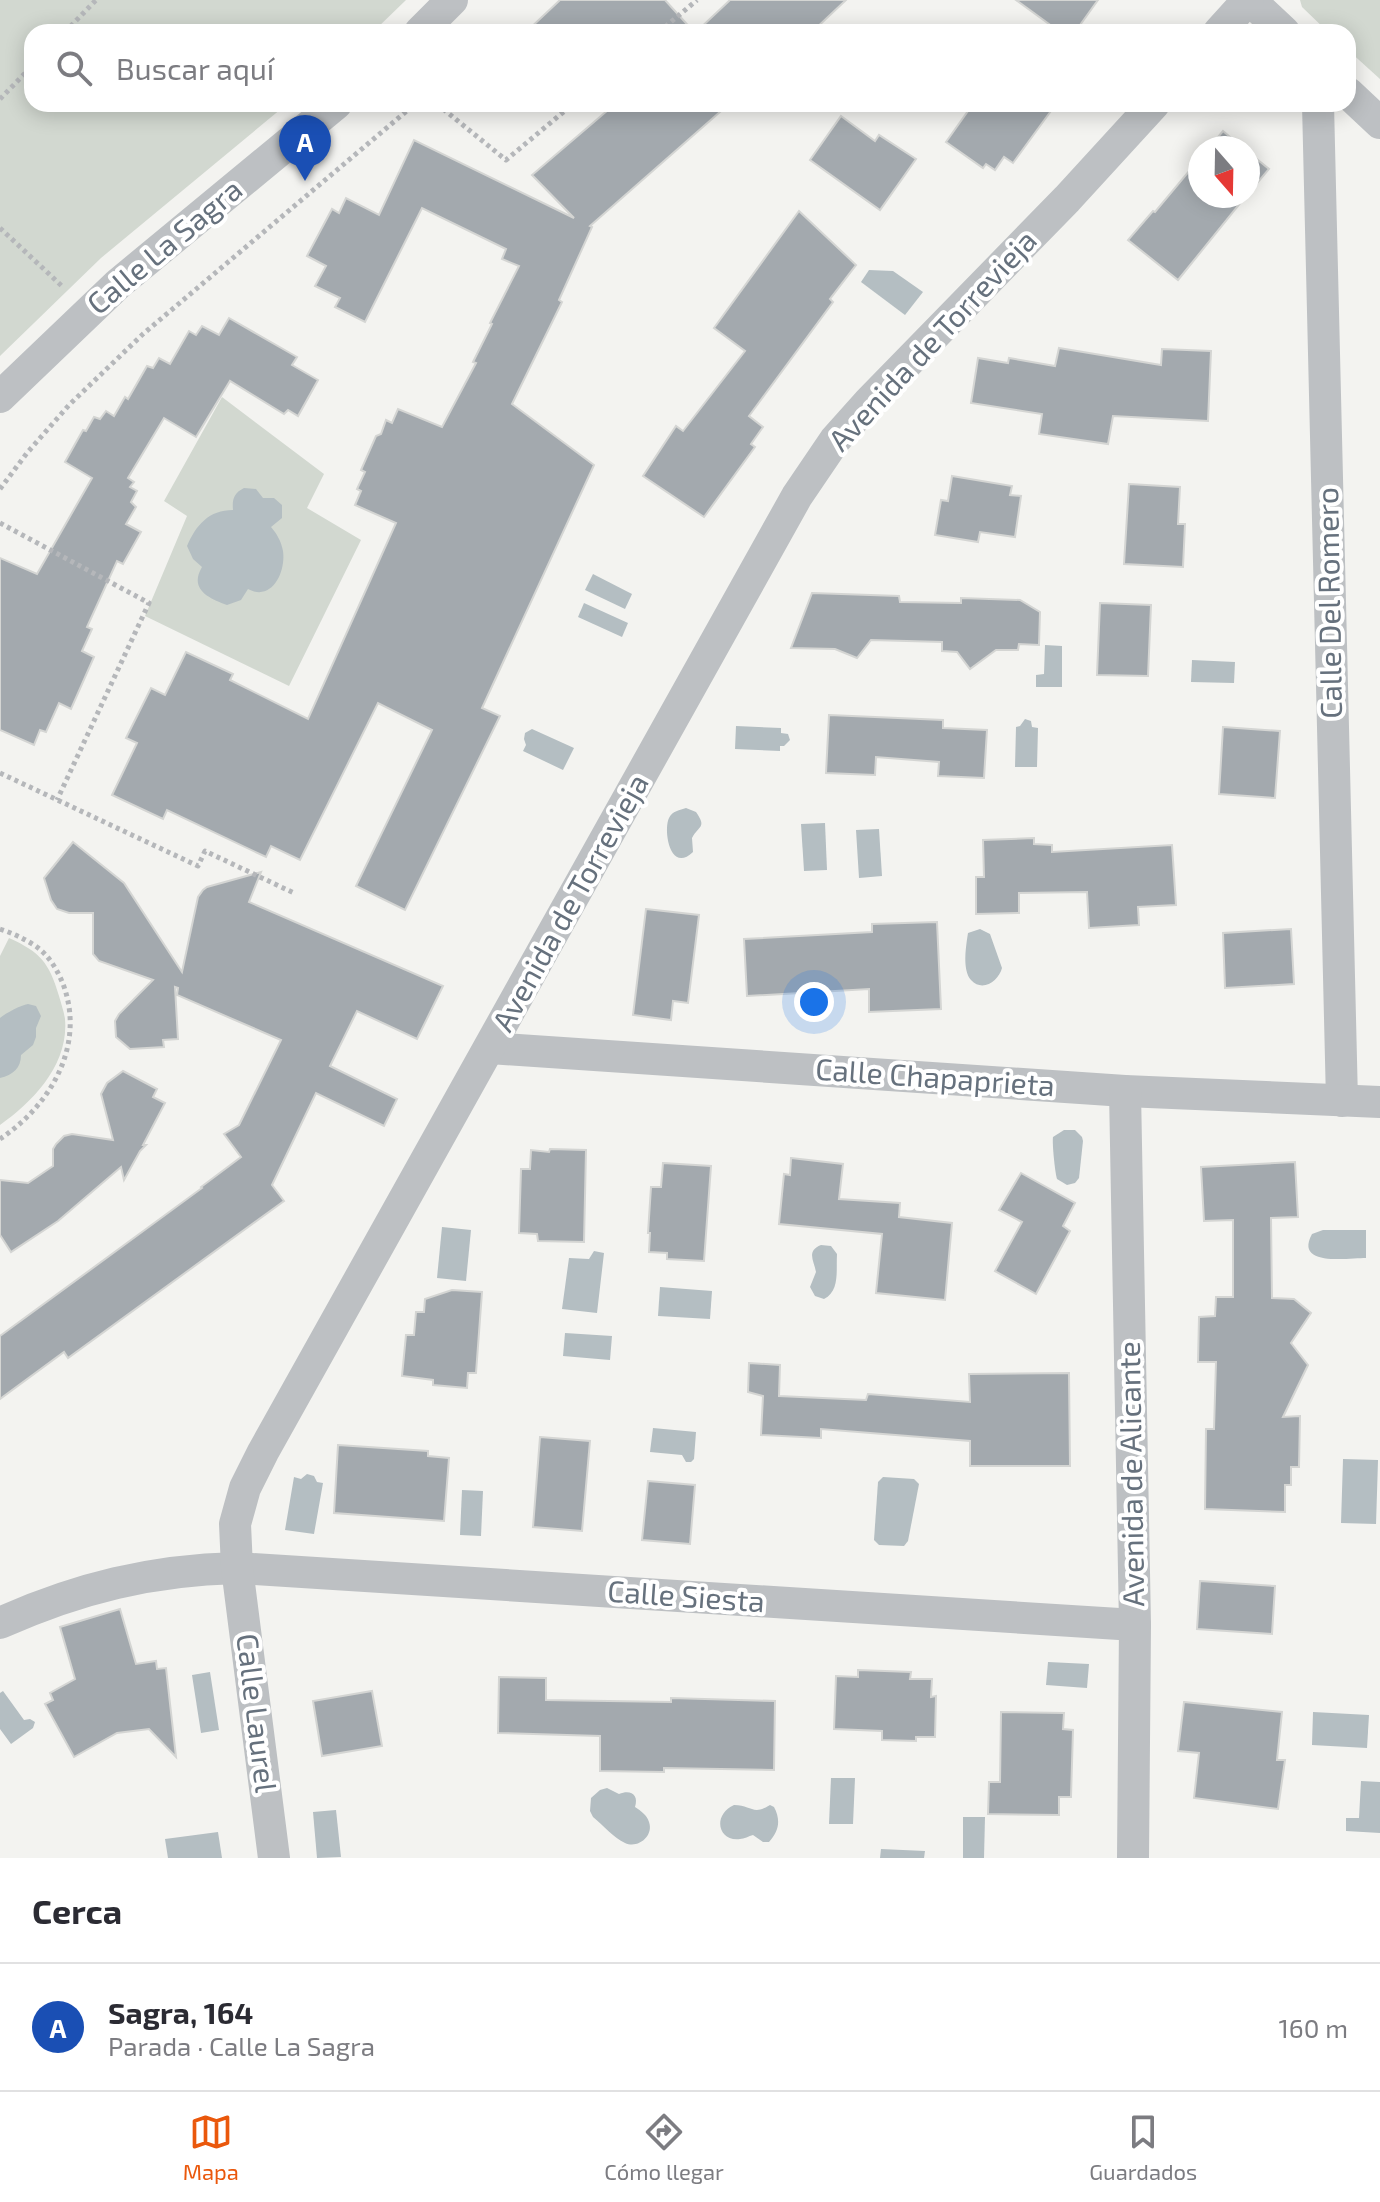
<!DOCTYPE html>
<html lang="es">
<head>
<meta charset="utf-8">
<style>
	:root { --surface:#fff; --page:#f2f2f3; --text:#2b2b33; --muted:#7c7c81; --line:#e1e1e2; --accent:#ea580c }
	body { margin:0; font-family:"Exo 2",sans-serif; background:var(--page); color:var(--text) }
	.compass { position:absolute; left:1188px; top:136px; width:72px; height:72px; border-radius:50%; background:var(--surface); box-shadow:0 4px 20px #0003; rotate:160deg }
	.you { position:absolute; left:814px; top:1002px; width:28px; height:28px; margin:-20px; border:6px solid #fff; border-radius:50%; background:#1a73e8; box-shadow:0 0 0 12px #1a73e833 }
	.badge { display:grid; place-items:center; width:52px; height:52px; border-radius:50%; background:var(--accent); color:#fff; font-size:26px; font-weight:700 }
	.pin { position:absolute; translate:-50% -66px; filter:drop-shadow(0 2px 4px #0008) }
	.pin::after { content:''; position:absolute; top:42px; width:28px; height:24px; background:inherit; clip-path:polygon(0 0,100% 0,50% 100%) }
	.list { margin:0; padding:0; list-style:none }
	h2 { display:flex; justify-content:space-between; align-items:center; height:104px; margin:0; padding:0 32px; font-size:34px }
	h2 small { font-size:26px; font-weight:400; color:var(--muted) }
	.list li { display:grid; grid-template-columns:52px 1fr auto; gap:24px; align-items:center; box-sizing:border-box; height:128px; padding:0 32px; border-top:2px solid var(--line) }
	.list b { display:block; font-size:30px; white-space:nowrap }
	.list p { margin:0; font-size:26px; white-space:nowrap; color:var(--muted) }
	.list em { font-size:26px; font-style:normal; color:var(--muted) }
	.icon { flex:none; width:44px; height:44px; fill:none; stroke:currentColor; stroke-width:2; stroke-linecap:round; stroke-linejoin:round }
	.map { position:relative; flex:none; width:1380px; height:1858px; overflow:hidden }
	.search { position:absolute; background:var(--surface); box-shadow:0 4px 20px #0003; left:24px; right:24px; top:24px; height:88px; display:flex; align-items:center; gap:20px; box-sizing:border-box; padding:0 28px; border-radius:24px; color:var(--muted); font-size:30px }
	.sheet { height:232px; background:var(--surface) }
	nav { display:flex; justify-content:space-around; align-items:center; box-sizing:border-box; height:112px; border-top:2px solid var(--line); background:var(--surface); font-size:22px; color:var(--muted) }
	nav a { display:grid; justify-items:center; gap:4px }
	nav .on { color:var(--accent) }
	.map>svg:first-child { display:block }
	.green { fill:#d2d8d0 }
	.water { fill:#b4bec2 }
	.building { fill:#a3a9ae; stroke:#d4d5d3; stroke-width:2 }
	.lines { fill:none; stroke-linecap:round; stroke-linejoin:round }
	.path { stroke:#b5b7ba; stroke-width:5; stroke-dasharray:4 4; stroke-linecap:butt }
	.street { stroke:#bdc0c3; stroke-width:32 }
	.labels { text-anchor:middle; stroke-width:8; stroke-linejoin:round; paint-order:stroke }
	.street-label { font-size:30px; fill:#66717d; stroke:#fff }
</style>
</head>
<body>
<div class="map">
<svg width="1380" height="1858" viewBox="0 0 1380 1858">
	<rect width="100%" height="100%" fill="#f3f3f0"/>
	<g class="green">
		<polygon points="0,0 406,0 373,32 32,32 32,104 287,104 101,258 0,356"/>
		<polygon points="1300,0 1380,0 1380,79 1348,50 1348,32 1328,32 1302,7"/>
		<polygon points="222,397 324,474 307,508 361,540 289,686 145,616 187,516 164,501"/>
		<path d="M9,938C40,952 49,962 59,996C61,1003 64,1012 65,1019C69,1064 34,1101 0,1125V956Z"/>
	</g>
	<g class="water">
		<polygon points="869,270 893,271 923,292 905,315 861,282"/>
		<path d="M244,488L256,489L263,498H274L282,505V518L271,527C277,534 281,541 283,551C286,572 272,602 248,589L241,600L227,605C208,598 189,589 202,567L193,559L187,546C196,525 209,510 233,510C232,499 234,493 244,488Z"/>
		<polygon points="593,574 632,594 625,609 585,590"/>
		<polygon points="584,603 628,623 622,637 578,617"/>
		<polygon points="1045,645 1062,646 1062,687 1036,687 1036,675 1044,674"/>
		<polygon points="1192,660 1235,662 1234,683 1191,682"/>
		<polygon points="1025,719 1031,721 1032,727 1038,728 1037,767 1015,767 1016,727 1020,726"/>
		<polygon points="736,726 781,728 781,733 788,734 790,740 784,746 780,746 780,751 735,749"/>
		<polygon points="532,729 574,748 563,770 523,751 526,745 524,739 525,733"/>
		<path d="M686,808L696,812C707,828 699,825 692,838L693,852C670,874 663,830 669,818C672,811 680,810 686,808Z"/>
		<polygon points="825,823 827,870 804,871 801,824"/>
		<polygon points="879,829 882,876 859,878 856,830"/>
		<path d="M980,929L990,934L1002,968C999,980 983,993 971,980C962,970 966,946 968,933Z"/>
		<path d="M28,1004L36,1006L41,1016L36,1028V1037L33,1045L21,1055C21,1068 13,1075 0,1078V1018C6,1013 21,1005 28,1004Z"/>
		<path d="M1064,1130H1075L1082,1137L1083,1141L1079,1178L1075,1183L1067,1185L1057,1179C1055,1173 1052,1143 1053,1137Z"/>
		<polygon points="442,1227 471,1230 466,1281 437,1278"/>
		<path d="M1323,1230H1366V1258C1348,1258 1294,1267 1312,1234Z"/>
		<path d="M821,1245L831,1246L837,1254C836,1271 840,1291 824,1299L815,1296L810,1287L816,1272C814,1261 806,1251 821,1245Z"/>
		<polygon points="594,1251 604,1253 597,1313 562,1309 569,1258 589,1259"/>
		<polygon points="660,1287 712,1291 710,1319 658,1316"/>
		<polygon points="565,1333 612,1336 610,1360 563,1356"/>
		<polygon points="653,1428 696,1432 694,1459 691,1462 686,1462 682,1455 650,1452"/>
		<polygon points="1343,1459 1378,1460 1376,1524 1341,1523"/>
		<polygon points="307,1474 314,1476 317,1482 323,1483 314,1534 285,1530 294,1477 301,1479"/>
		<polygon points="883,1477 914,1479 919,1484 908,1541 904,1546 879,1545 874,1540 878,1482"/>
		<polygon points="462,1490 483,1491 481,1536 460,1535"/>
		<polygon points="1048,1662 1089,1664 1087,1688 1046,1685"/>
		<polygon points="210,1672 219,1730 201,1733 192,1675"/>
		<polygon points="3,1691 24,1720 30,1719 35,1722 33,1728 11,1744 0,1729 0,1693"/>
		<polygon points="1313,1712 1369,1715 1367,1748 1312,1745"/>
		<polygon points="831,1778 855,1778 853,1824 829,1824"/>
		<polygon points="1361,1781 1380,1782 1380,1833 1346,1831 1346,1818 1359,1818"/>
		<path d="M607,1788L619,1794C631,1789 639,1795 635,1807C641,1811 647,1815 649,1822C654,1836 638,1849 625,1843C614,1838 603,1825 593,1817L590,1811L591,1798L600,1790Z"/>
		<path d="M734,1805C751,1805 753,1816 770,1805L774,1807C781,1820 779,1831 769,1842H763L753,1835C749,1836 744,1839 740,1839C718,1842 712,1815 734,1805Z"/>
		<polygon points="336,1810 341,1857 317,1858 313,1812"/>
		<polygon points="963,1817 985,1817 984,1858 963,1858"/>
		<polygon points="218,1832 222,1858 168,1858 165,1839"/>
		<polygon points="881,1849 925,1851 924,1858 880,1858"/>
	</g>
	<g class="building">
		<polygon points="560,0 665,0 694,32 526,32"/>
		<polygon points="730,0 846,0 812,32 696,32"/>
		<polygon points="1016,0 1098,0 1075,32 1060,32"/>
		<polygon points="615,104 729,104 590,226 592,227 559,300 562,302 512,404 594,465 482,708 500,716 405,910 356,886 432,730 378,703 300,860 271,846 266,857 167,810 163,819 112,795 137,743 126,738 151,688 165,695 186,652 233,674 230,680 308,719 396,523 355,505 361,491 357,489 365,472 361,470 376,436 381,434 386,420 392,423 398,409 442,427 476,363 473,362 492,324 490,323 519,266 502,259 506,249 422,208 365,322 335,307 340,298 315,286 326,266 307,256 332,209 339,213 346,198 379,215 414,140 574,218 532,175"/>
		<polygon points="973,104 1056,104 1013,163 1004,157 995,170 986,164 983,168 946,142"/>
		<polygon points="841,116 875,141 879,135 916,159 880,210 810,160"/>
		<polygon points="1223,131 1243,148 1209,148"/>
		<polygon points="1248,152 1269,169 1248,194"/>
		<polygon points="1200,158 1200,196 1246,196 1178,280 1128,240 1153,211 1155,212"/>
		<polygon points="799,211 856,265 830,299 833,302 749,416 763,427 751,444 755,447 704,517 643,476 676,426 683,431 745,351 714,328"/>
		<polygon points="229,318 297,357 292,365 318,380 298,416 288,410 284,414 230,381 196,437 164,418 128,478 134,482 130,487 137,491 131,502 136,507 126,524 141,532 123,564 117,561 87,627 92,629 82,651 94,657 71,709 59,703 46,732 40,730 34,745 0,730 0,558 37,574 92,478 65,462 83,430 86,431 94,417 100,419 106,411 114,416 125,397 128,399 147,366 153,368 159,358 170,364 189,331 196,335 202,326 219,335"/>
		<polygon points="1059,348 1161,365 1162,349 1211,351 1208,421 1113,416 1108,444 1039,434 1042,414 971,403 978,358 1008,363 1009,358 1055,366"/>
		<polygon points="952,476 1012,486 1010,495 1021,496 1015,537 980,532 978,542 935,535 941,500 948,501"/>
		<polygon points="1129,484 1180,487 1178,524 1185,524 1183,567 1124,564"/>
		<polygon points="812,593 899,596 900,602 961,603 961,598 1020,600 1040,612 1039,645 1019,644 1018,650 996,650 970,669 957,652 942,651 942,642 871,640 857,658 835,649 791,648"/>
		<polygon points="1100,603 1151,605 1148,676 1097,675"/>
		<polygon points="829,715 943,720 943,728 987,730 984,778 938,776 939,762 876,757 875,775 826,773"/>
		<polygon points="1223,727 1280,731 1275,798 1219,794"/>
		<polygon points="1034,838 1034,844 1052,845 1052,852 1172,845 1176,905 1138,907 1139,925 1089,928 1087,892 1019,893 1019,913 976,914 976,877 984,877 983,840"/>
		<polygon points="73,842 124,883 182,972 198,897 203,890 207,887 261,872 249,902 443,986 417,1039 357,1011 330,1066 397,1099 384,1126 316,1093 272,1185 284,1201 68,1358 64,1352 0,1399 0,1336 202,1188 201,1187 241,1157 224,1134 239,1125 281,1040 177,995 178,988 175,987 178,1039 163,1040 164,1047 130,1049 116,1037 115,1021 119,1014 153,980 99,961 93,954 93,913 69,913 57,909 51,900 44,878"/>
		<polygon points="646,909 699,915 688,1003 673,1001 671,1020 633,1015"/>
		<polygon points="937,922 941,1009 869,1012 869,989 747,996 744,939 872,932 872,924"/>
		<polygon points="1291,929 1294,984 1225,988 1223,933"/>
		<polygon points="123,1071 157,1089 153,1097 165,1103 143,1145 146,1145 140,1151 124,1180 121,1167 58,1221 11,1252 0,1235 0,1180 28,1183 53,1166 53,1149 56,1144 64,1136 72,1134 113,1140 101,1094 107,1083"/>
		<polygon points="550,1149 586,1150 584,1242 538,1241 537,1234 519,1233 521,1169 530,1169 531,1150 549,1152"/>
		<polygon points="791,1158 843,1164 839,1199 900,1203 899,1217 952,1223 945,1300 876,1293 882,1234 779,1224 784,1174 790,1175"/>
		<polygon points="1295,1162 1298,1217 1271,1218 1272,1298 1294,1299 1311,1313 1291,1343 1308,1365 1283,1417 1300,1416 1299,1467 1291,1467 1291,1485 1285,1485 1285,1512 1205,1509 1206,1429 1214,1429 1216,1362 1198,1362 1199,1317 1215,1316 1216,1297 1233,1297 1233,1220 1204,1221 1201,1167"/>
		<polygon points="663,1163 711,1166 704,1261 667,1259 667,1253 649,1252 650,1233 648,1233 651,1187 661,1187"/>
		<polygon points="1021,1173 1075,1203 1063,1226 1070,1231 1036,1294 995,1271 1022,1222 999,1210"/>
		<polygon points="452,1290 482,1292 476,1373 468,1373 467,1388 433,1385 433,1380 402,1376 406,1335 414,1335 416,1312 424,1312 425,1299"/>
		<polygon points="749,1363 780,1365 779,1396 866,1400 868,1394 970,1402 969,1374 1069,1373 1070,1466 970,1466 970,1441 821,1429 821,1438 761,1435 763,1396 748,1392"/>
		<polygon points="540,1437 590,1441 582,1531 533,1527"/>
		<polygon points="338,1445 428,1451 428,1456 449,1458 444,1521 334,1513"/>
		<polygon points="648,1481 695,1485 690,1544 642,1540"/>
		<polygon points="1200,1581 1275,1586 1272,1634 1197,1629"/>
		<polygon points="120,1609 136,1664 156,1661 157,1669 166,1668 176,1757 149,1729 117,1733 74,1757 45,1704 53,1700 50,1693 75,1679 60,1627"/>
		<polygon points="858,1670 911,1672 910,1679 932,1679 931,1697 936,1696 935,1737 916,1737 916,1741 882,1740 882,1731 834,1729 836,1676 858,1677"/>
		<polygon points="499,1677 546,1678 546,1700 671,1702 671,1698 775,1701 774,1770 664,1768 664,1772 600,1771 600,1736 498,1733"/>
		<polygon points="372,1691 382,1746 322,1756 313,1701"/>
		<polygon points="1184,1702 1282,1712 1277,1760 1285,1760 1278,1809 1194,1798 1199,1753 1178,1751"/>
		<polygon points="1001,1712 1064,1713 1063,1729 1073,1730 1071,1797 1059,1797 1059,1815 988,1814 989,1782 1000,1782"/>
	</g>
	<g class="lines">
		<g class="path">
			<polyline points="65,32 96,0"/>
			<polyline points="659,32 697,0"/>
			<polyline points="0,99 32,66"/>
			<polyline points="437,104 506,160 573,104"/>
			<polyline points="0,228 64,288"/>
			<polyline points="0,489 27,453 69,405 143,334 415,104"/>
			<polyline points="0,523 149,603 57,800"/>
			<polyline points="0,773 198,866 205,851 296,894"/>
			<path d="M0,929C12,933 23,938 34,945C48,954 57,969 63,984C86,1045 51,1105 0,1139"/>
		</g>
		<g class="street">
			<polyline points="1250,0 1284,32"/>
			<polyline points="420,32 452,0"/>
			<polyline points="1219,32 1248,0"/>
			<polyline points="1348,93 1380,123"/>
			<polyline points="1318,104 1342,1101"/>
			<polyline points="0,397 118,284 336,104"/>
			<polyline points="490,1048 1125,1091 1380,1102"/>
			<polyline points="1125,1091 1135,1625 1133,1858"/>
			<path d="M0,1623C78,1588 152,1570 237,1568L1135,1625"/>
			<polyline points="274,1858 237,1568 235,1524 245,1488 263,1452 797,496 835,440 869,402 1067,199 1154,104"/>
		</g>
	</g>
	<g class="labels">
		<g class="street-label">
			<text transform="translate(165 247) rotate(-40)" y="10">Calle La Sagra</text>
			<text transform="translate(933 341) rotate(-47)" y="10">Avenida de Torrevieja</text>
			<text transform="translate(1330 603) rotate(-91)" y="10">Calle Del Romero</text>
			<text transform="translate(571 903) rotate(-61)" y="10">Avenida de Torrevieja</text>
			<text transform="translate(935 1078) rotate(4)" y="10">Calle Chapaprieta</text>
			<text transform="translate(1132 1474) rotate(-91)" y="10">Avenida de Alicante</text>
			<text transform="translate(686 1597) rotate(4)" y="10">Calle Siesta</text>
			<text transform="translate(256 1713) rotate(83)" y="10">Calle Laurel</text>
		</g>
	</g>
</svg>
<svg class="compass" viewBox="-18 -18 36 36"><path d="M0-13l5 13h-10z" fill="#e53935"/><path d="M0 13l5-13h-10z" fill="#7c7c81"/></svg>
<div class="you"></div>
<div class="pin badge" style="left:305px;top:181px;background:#1a4fb4">A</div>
<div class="search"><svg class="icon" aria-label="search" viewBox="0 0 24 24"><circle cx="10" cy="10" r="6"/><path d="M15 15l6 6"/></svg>Buscar aquí</div>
</div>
<section class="sheet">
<h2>Cerca<small></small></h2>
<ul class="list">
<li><span class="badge" style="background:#1a4fb4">A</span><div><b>Sagra, 164</b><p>Parada · Calle La Sagra</p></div><em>160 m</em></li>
</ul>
</section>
<nav>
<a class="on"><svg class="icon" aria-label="map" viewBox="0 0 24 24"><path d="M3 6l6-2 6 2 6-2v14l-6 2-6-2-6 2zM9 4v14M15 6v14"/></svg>Mapa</a>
<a><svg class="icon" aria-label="directions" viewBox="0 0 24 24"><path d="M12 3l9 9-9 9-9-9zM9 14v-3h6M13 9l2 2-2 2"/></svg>Cómo llegar</a>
<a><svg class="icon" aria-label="saved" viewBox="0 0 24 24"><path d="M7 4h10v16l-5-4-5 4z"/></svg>Guardados</a>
</nav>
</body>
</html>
